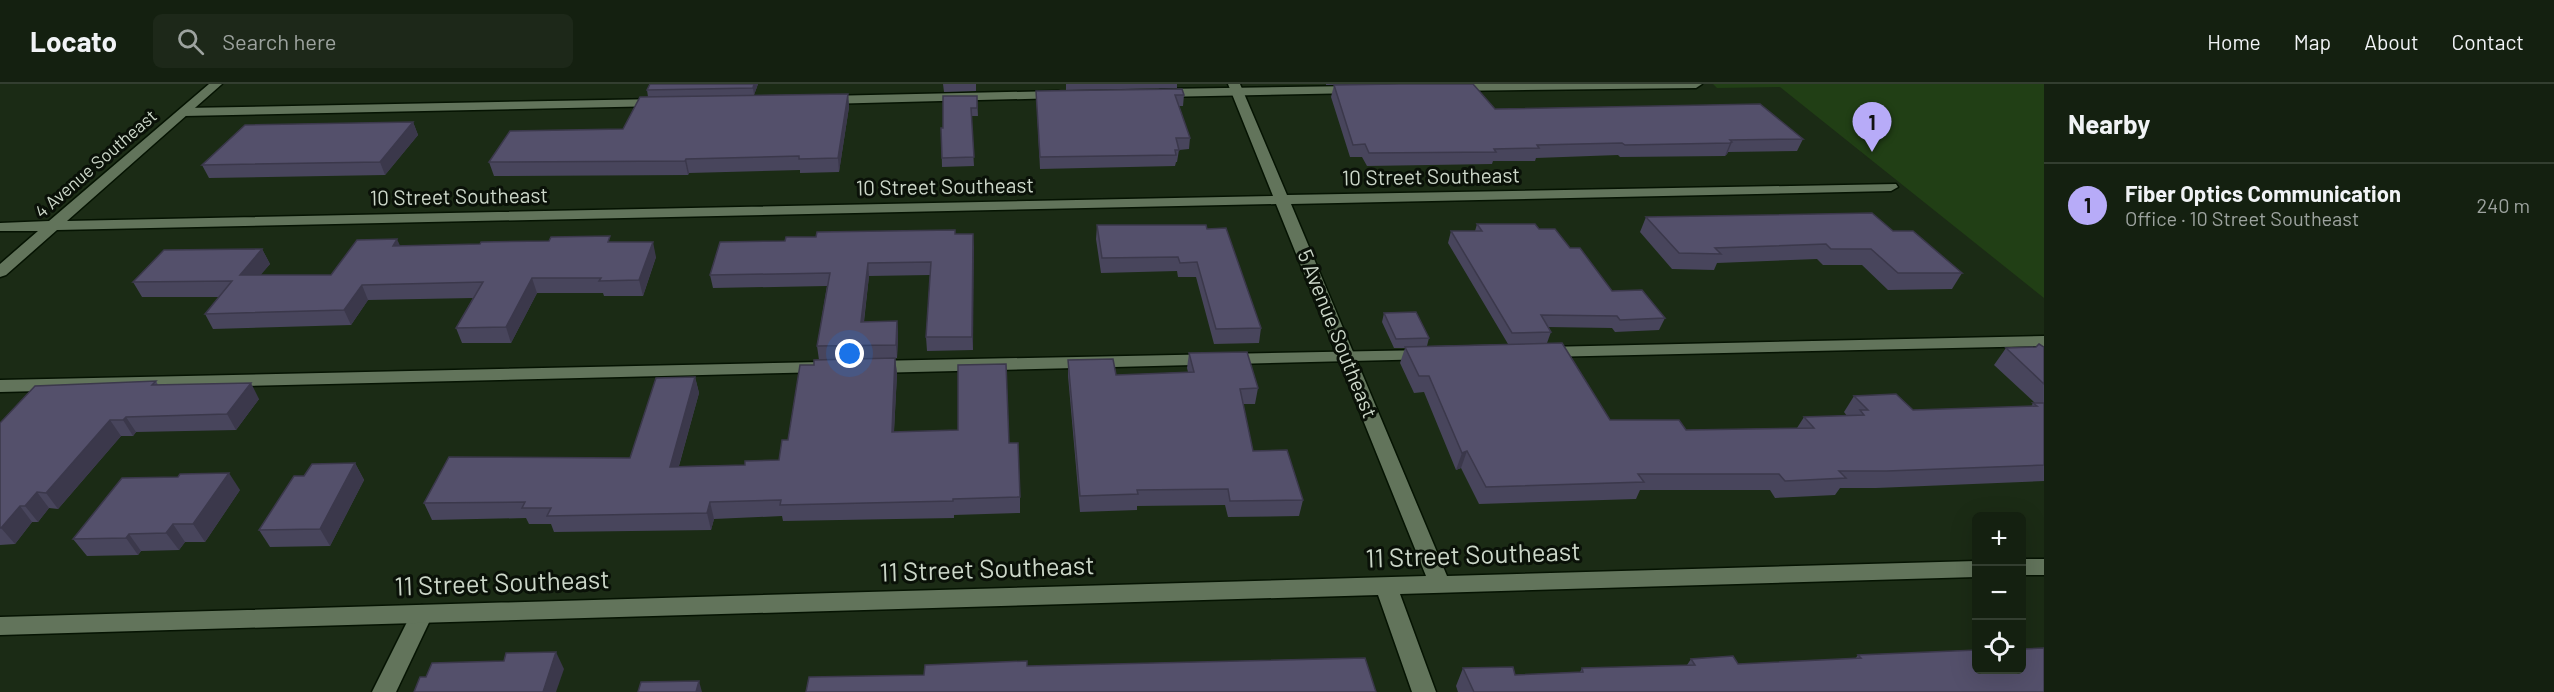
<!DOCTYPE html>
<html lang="en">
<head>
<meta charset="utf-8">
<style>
	:root { --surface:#142010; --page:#1d2819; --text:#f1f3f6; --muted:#9da39f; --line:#333e30; --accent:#b7abf8 }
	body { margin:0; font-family:Barlow,sans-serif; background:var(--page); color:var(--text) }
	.controls { position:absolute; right:18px; bottom:18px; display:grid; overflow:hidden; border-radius:9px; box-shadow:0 6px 24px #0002 }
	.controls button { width:54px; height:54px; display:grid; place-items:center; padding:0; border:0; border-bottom:2px solid var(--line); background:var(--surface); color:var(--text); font:30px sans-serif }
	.you { position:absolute; left:850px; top:270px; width:21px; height:21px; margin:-15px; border:4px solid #fff; border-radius:50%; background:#1a73e8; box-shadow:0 0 0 9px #1a73e833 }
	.badge { display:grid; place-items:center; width:39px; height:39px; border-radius:50%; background:var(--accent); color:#111; font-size:20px; font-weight:700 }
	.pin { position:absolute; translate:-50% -50px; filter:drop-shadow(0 2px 3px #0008) }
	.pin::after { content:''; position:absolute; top:32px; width:21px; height:18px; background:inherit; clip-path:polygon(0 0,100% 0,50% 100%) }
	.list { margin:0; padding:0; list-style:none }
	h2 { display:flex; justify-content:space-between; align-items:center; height:78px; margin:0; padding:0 24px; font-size:26px }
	h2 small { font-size:20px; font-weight:400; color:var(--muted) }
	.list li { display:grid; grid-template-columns:39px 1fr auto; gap:18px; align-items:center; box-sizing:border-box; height:84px; padding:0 24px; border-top:2px solid var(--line) }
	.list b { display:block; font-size:22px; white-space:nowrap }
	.list p { margin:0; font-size:20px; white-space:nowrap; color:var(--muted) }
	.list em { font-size:20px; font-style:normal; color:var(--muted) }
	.icon { flex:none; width:33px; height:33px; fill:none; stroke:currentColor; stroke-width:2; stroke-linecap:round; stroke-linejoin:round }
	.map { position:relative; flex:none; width:2044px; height:608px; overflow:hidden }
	header { display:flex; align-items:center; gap:36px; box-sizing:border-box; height:84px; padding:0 30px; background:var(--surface); border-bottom:2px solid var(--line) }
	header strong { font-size:28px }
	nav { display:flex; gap:33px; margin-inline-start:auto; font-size:21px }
	.search { width:420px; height:54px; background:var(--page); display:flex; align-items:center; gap:15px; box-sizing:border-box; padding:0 21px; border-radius:9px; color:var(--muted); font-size:22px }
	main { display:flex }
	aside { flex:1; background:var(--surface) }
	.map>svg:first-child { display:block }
	.green { fill:#213f15 }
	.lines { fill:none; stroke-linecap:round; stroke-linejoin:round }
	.lane-casing { stroke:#051302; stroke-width:3 }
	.street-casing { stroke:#051302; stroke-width:3 }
	.lane { fill:#62745b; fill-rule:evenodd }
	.street { fill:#62745b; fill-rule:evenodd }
	.wall { fill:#48455c }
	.shaded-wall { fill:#3b384b }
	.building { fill:#54506b; stroke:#3b384b; stroke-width:1.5 }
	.labels { text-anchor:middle; stroke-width:6; stroke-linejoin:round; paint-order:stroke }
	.far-street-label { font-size:18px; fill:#ccd7c9; stroke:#0a1108 }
	.street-label { font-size:21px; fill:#ccd7c9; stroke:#0a1108 }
	.near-street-label { font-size:26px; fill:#ccd7c9; stroke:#0a1108 }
</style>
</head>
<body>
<header>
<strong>Locato</strong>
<div class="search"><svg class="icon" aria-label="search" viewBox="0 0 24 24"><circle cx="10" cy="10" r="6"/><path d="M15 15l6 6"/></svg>Search here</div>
<nav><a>Home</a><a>Map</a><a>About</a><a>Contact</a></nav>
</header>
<main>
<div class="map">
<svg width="2044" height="608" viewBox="0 0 2044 608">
	<rect width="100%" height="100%" fill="#1b2b15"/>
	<polygon class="green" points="1713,0 2044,0 2044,214 1780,3 1717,4"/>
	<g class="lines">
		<g class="lane-casing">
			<g id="lane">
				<polygon points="1452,0 1702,0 1696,4 1448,7 1446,4 1448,1"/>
				<polygon points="1355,2 1359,3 1361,6 1359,9 1161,13 1155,9 1161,5"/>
				<polygon points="1058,7 1062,8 1064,11 1062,14 825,20 819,16 825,12"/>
				<polygon points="659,15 665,19 663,22 184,32 178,28 184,24"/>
				<polygon points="2044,252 2044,262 1545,273 1539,272 1536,268 1539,264 1545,263"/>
				<polygon points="1427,266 1433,267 1436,271 1433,275 873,289 867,287 864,283 867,279 873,277"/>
				<polygon points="821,278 827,280 830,284 827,288 0,308 0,296"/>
				<polygon points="422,521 430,524 433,530 396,608 372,608 414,524"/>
			</g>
		</g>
		<g class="street-casing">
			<g id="street">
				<polygon points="209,0 222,0 67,137 1273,112 1228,0 1240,0 1287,111 1896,100 1898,103 1891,107 1291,120 1447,492 1976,477 1976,493 1400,510 1436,608 1412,608 1378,511 0,551 0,533 1426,492 1276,120 57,146 6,191 0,193 0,180 38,147 0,147 0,139 49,137"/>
				<rect x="2022" y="475" width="22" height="16"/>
			</g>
		</g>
		<use href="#lane" class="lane"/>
		<use href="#street" class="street"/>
	</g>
	<g class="wall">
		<polygon points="758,0 754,11 848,10 849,23 839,88 800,89 800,86 689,89 688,91 494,92 489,78 623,45 648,13 647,6"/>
		<polygon points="943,0 976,0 976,7 944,8"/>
		<polygon points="1066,0 1177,0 1177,4 1066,6"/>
		<polygon points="1326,0 1373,0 1326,1"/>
		<polygon points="1334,1 1495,25 1803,55 1797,67 1728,68 1727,70 1725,72 1620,73 1618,71 1536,74 1535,77 1493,77 1492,80 1367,82 1362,73 1350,73 1331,13"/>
		<polygon points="1036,7 1184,11 1183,22 1179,22 1190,54 1189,65 1179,66 1177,78 1176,78 1175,82 1040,85"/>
		<polygon points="977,12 978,32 971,32 974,82 942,83 941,44 943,44"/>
		<polygon points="413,38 418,51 385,91 209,94 202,81"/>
		<polygon points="1646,133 1893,147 1962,189 1952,205 1888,206 1862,181 1823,181 1817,175 1717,179 1714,186 1672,185 1640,148"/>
		<polygon points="1477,140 1539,145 1570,164 1612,207 1665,234 1659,246 1615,248 1612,244 1548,243 1551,248 1547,259 1610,336 1686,346 1797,344 1804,333 1847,332 1844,328 1854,312 1913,326 2031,323 2033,319 2035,319 1994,281 2006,264 2044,263 2044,397 1876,404 1840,404 1835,411 1775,414 1770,406 1640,406 1636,415 1479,420 1461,384 1456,386 1424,308 1414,309 1400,279 1405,264 1394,264 1382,238 1384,229 1429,254 1427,262 1508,260 1448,159 1451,147 1475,147"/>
		<polygon points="1097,141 1207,145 1261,244 1259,259 1214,260 1196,193 1178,193 1177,187 1101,189 1096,155"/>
		<polygon points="955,150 973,150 973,266 927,267 926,253 930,191 869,192 864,238 897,237 898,251 897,274 895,274 897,290 894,348 1009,359 1020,413 1020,429 954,431 954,434 783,437 782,432 714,435 711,446 554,448 551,440 529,440 526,434 432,436 424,419 630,374 695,293 699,309 679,382 745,381 779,376 788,356 819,276 817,262 827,202 713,204 710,191 785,157"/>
		<polygon points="612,158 656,173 643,212 604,212 603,209 537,209 511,259 462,259 456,244 473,214 368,216 351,241 213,245 205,230 219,213 142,213 133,198 262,165 270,180 260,191 331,191 400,162"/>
		<polygon points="1189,269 1258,304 1255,320 1243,320 1253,367 1303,416 1299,432 1228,433 1225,421 1137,422 1137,426 1080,428 1068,292 1068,276 1116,291 1188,288 1187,284"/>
		<polygon points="156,297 158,301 259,315 236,346 136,348 133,352 121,352 58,425 49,424 38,438 32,438 15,460 0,461 0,339"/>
		<polygon points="355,379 364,396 330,462 270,463 259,446 304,392"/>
		<polygon points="240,406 205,458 185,458 179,466 141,467 138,471 87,472 73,455"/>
		<polygon points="1858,571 2044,608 1458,608 1456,602 1463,584 1515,591 1580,588 1582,584 1687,581 1691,575 1738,580 1855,575"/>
	</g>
	<g class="shaded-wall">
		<polygon points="754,0 758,0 754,11 753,4"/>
		<polygon points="848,10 849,23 839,88 838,74"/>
		<polygon points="413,38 418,51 385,91 380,78"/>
		<polygon points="1732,58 1727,70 1725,72 1730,59"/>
		<polygon points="686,75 689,89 688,91 685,77"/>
		<polygon points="973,150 974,163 973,266 972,253"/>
		<polygon points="397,155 404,170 393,162"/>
		<polygon points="653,158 656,173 643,212 639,196"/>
		<polygon points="262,165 270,180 248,206 240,191"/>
		<polygon points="868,179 869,192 862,252 861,238"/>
		<polygon points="532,194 537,209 511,259 506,243"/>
		<polygon points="362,201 368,216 351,241 344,226"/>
		<polygon points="897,237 898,251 897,274 896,261"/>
		<polygon points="895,274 897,290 893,364 892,348"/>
		<polygon points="695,293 699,309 674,399 670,383"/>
		<polygon points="251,299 259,315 236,346 227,330"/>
		<polygon points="126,333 136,348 133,352 123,336"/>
		<polygon points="110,336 121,352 58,425 46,409"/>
		<polygon points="1467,367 1461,384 1456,386 1462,369"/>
		<polygon points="355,379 364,396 330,462 320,445"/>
		<polygon points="229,389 240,406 205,458 193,440"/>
		<polygon points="37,408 49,424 38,438 25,422"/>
		<polygon points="710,418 714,435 711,446 707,429"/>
		<polygon points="20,422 32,438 15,460 1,444"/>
		<polygon points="173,440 185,458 179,466 166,449"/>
		<polygon points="129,450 141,467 138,471 126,454"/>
		<polygon points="556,568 564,585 556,608 543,608"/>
		<polygon points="699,597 702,608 696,608"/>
	</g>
	<g class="building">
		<polygon points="650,0 754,0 753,4 647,6"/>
		<polygon points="1398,0 1473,0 1495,25 1760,20 1803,55 1730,56 1732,58 1730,59 1625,61 1622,59 1537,61 1539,64 1494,65 1496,68 1369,69 1365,60 1353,61 1334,1"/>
		<polygon points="1182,5 1184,11 1175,11 1190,54 1176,54 1179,66 1175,66 1176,71 1040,73 1036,7"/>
		<polygon points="848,10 838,74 799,75 799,72 686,75 685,77 489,78 510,47 623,45 640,13"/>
		<polygon points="943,12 977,12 977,24 971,24 974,73 942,74 941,44 943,44"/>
		<polygon points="413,38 380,78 202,81 245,41"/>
		<polygon points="1872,129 1893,147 1913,147 1962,189 1898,189 1871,165 1831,165 1826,160 1715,164 1721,170 1679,169 1646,133"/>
		<polygon points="1477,140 1535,140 1539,145 1555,145 1570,164 1580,164 1612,207 1642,206 1665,234 1620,236 1617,232 1541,231 1551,248 1512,249 1451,147 1482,147"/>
		<polygon points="1097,141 1206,141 1207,145 1226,144 1261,244 1216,245 1197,178 1180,179 1178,173 1102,174"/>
		<polygon points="955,146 955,150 973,150 972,253 926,253 931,178 868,179 861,238 897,237 896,261 817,262 830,189 710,191 720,158 785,157 786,153 816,153 817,148"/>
		<polygon points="610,152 608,158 653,158 639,196 599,197 601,194 532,194 506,243 456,244 483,198 362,201 344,226 205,230 232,197 133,198 164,166 262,165 240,191 331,191 357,156 397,155 393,162 480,160 481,158 549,157 551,153"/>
		<polygon points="1416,228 1429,254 1396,255 1384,229"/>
		<polygon points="1562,259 1610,336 1679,336 1686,346 1814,344 1804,333 1864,331 1860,326 1868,326 1854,312 1896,310 1913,326 2037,322 2033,319 2044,319 2044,381 1887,387 1839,387 1846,394 1785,397 1779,390 1638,390 1644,398 1486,403 1467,367 1462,369 1429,292 1419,292 1405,263"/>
		<polygon points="2039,260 2044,263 2044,300 2006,264 2036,263"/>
		<polygon points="1247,268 1258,304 1240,305 1253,367 1287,366 1303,416 1230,417 1228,405 1137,406 1138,410 1080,412 1068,276 1113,275 1116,291 1194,288 1189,269"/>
		<polygon points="895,274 892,348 958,346 958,281 1006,280 1009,359 1018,359 1020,413 953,415 953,417 780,421 781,416 710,418 707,429 547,432 551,424 522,424 525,418 424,419 449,373 630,374 656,294 695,293 670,383 745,381 745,377 779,376 782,356 788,356 800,281 814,281 814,276"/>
		<polygon points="156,297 152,301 251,299 227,330 126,333 123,336 110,336 46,409 37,408 25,422 20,422 1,444 0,444 0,339 35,302"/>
		<polygon points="355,379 320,445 259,446 294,392 304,392 312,380"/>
		<polygon points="229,389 193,440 173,440 166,449 129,450 126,454 73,455 122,394 178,393 180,390"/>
		<polygon points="2044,564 2044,608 1474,608 1463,584 1513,583 1515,591 1583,588 1582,584 1695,581 1691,575 1733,572 1738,580 1861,574 1858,571 1977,566 1977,585 2022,585 2022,565"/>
		<polygon points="556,568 543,608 414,608 420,593 426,593 432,579 504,577 506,569"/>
		<polygon points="1365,574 1376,608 806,608 809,593 924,591 925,581 1027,577 1027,582"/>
		<polygon points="699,597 696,608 638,608 641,598"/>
	</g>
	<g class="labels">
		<g class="far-street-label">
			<text transform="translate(96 80) rotate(-41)" y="6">4 Avenue Southeast</text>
		</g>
		<g class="street-label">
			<text transform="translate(1431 93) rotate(-1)" y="7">10 Street Southeast</text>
			<text transform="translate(945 103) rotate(-1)" y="7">10 Street Southeast</text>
			<text transform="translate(459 113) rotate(-1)" y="7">10 Street Southeast</text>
			<text transform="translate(1337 250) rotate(68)" y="7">5 Avenue Southeast</text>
		</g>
		<g class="near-street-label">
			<text transform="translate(1473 471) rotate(-2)" y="9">11 Street Southeast</text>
			<text transform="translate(987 485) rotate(-2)" y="9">11 Street Southeast</text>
			<text transform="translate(502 499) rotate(-2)" y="9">11 Street Southeast</text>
		</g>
	</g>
</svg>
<div class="controls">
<button>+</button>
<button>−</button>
<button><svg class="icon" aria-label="locate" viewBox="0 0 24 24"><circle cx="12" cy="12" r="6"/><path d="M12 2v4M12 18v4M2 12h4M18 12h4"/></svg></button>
</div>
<div class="you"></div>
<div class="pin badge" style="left:1872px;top:68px">1</div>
</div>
<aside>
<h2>Nearby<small></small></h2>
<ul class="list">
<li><span class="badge">1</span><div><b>Fiber Optics Communication</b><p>Office · 10 Street Southeast</p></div><em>240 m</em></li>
</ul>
</aside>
</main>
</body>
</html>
